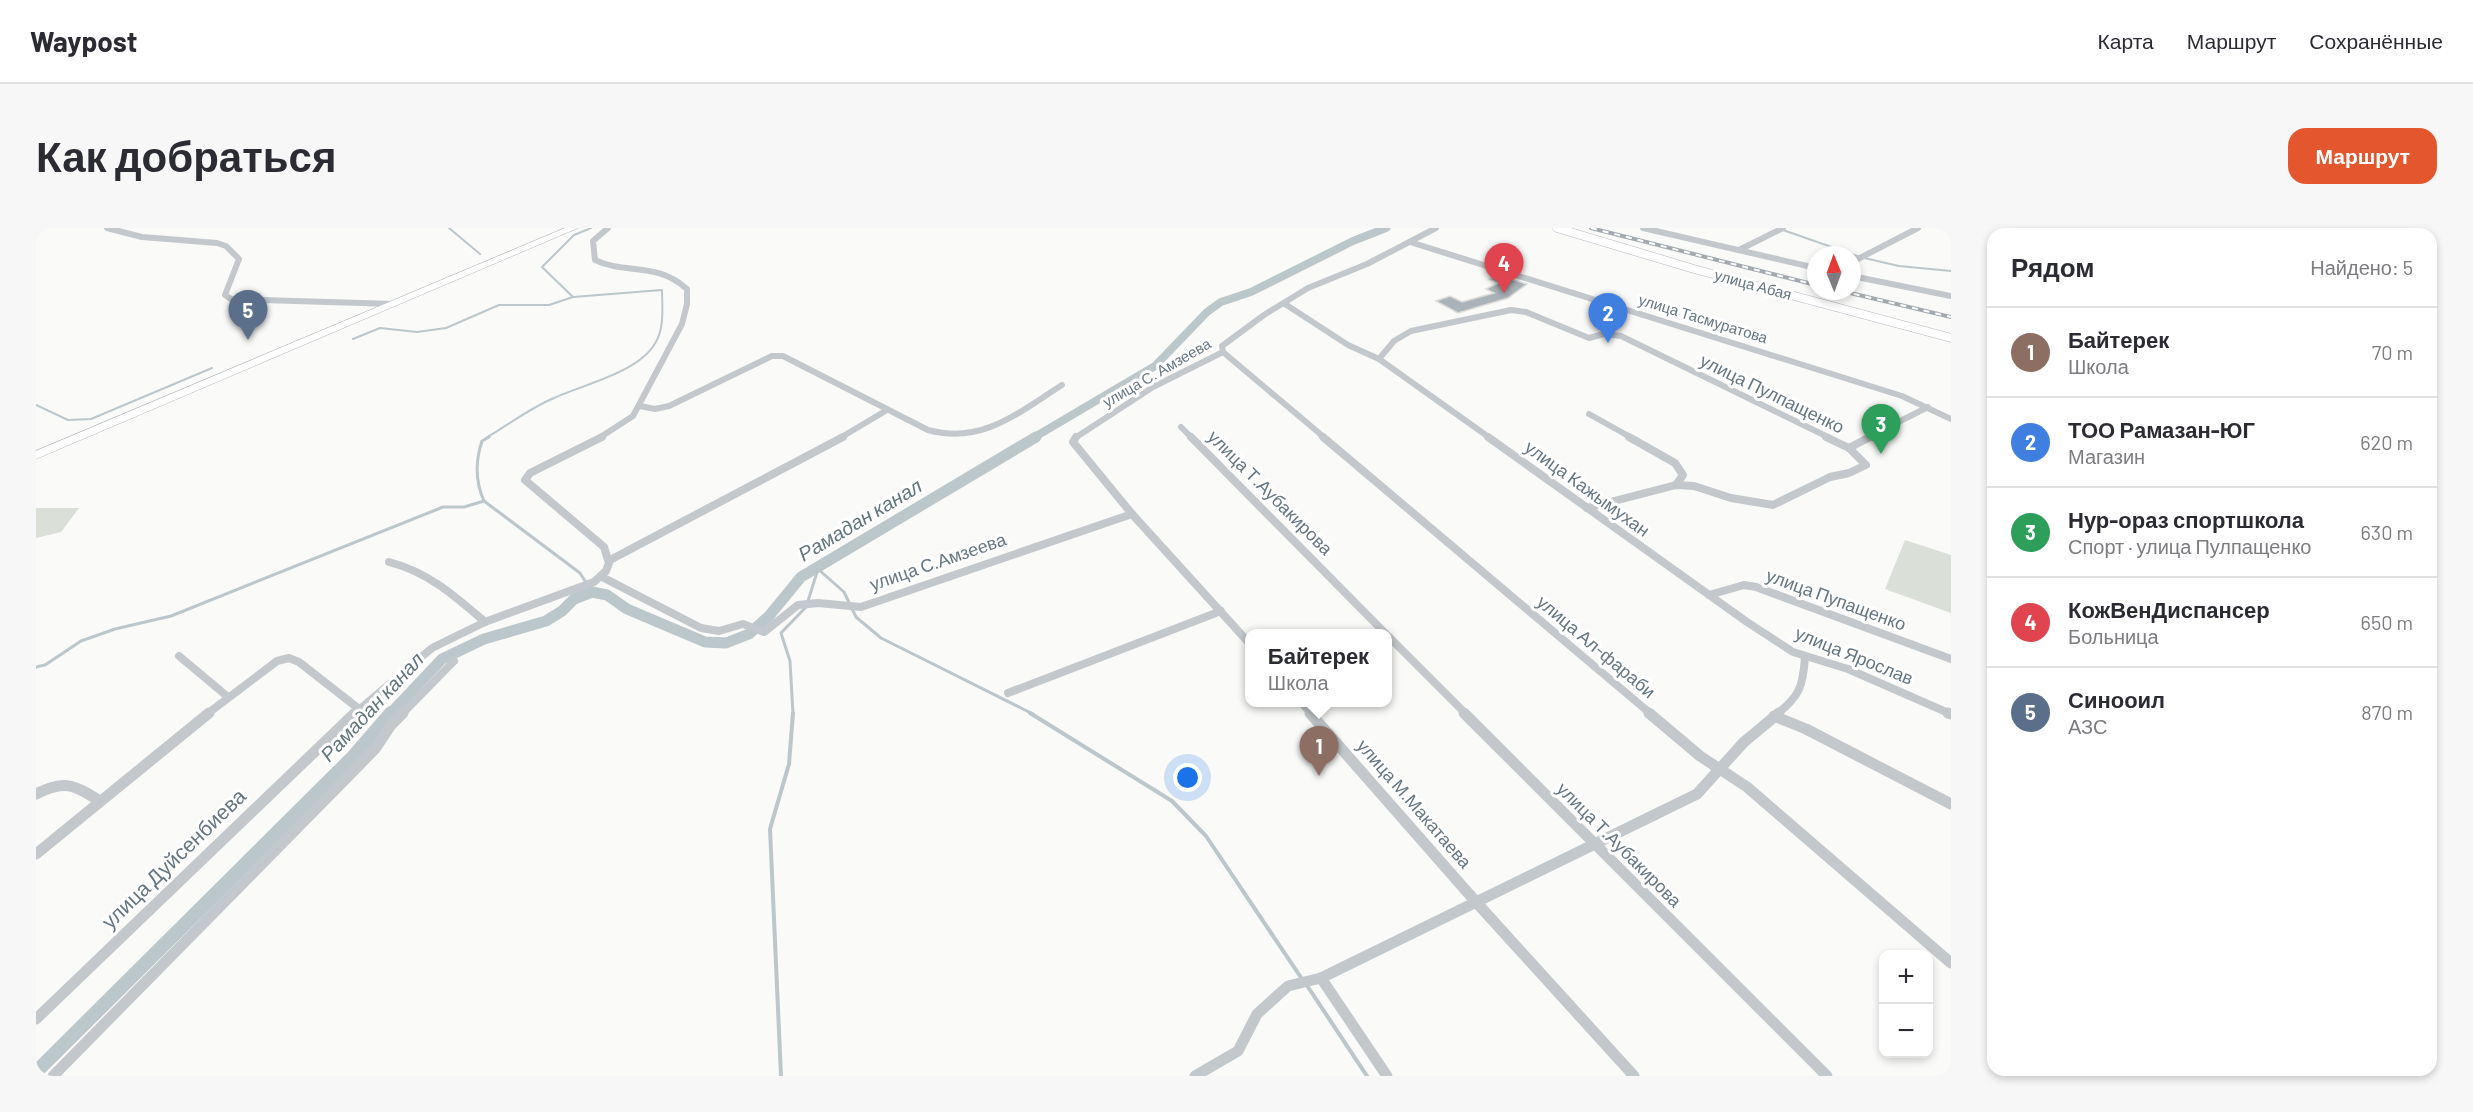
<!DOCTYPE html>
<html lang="ru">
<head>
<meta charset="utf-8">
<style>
	:root { --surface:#fff; --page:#f7f7f7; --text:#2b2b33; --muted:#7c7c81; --line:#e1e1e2; --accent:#e4572e }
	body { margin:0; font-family:Barlow,sans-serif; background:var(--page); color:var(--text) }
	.controls { position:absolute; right:18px; bottom:18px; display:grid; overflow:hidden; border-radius:12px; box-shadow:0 3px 9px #0003 }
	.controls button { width:54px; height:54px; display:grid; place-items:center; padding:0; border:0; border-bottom:2px solid var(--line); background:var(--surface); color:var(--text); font:30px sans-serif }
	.compass { position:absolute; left:1771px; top:18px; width:54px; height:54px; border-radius:50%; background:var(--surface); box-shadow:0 3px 9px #0003; rotate:359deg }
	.you { position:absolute; left:1152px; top:550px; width:21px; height:21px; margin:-15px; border:4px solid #fff; border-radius:50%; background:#1a73e8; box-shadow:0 0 0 9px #1a73e833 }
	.badge { display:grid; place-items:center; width:39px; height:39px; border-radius:50%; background:var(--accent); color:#fff; font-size:20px; font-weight:700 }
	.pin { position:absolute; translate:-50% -50px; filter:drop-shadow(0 2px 3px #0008) }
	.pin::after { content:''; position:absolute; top:32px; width:21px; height:18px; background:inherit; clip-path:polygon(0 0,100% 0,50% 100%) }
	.popup { position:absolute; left:1209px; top:401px; width:147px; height:78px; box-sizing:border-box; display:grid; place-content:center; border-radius:12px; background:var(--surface); filter:drop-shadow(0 2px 4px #0005); font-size:20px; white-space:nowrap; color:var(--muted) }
	.popup b { font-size:22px; color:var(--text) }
	.popup::after { content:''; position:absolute; left:50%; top:100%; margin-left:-12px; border:12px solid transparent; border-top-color:var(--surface) }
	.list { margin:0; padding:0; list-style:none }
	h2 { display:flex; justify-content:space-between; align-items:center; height:78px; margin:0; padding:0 24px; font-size:26px }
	h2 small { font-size:20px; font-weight:400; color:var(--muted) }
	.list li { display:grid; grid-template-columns:39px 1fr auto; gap:18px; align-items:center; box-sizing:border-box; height:90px; padding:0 24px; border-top:2px solid var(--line) }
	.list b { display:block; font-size:22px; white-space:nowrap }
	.list p { margin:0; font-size:20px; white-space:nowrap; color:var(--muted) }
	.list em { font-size:20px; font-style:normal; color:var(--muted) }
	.map { position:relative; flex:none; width:1915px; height:848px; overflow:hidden; border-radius:18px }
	header { display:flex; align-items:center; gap:36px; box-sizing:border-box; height:84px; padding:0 30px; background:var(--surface); border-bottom:2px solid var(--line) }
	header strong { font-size:28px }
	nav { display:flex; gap:33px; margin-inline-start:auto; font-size:21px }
	.intro { display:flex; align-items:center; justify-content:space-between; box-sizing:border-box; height:144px; padding:0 36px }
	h1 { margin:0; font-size:42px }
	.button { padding:15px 27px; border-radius:18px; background:var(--accent); color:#fff; font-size:21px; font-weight:700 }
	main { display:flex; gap:36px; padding:0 36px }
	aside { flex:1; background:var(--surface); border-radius:18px; box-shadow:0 3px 9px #0003 }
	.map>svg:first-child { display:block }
	.green { fill:#dadfd7 }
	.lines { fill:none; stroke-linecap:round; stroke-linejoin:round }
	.stream-far2 { stroke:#bbc7cb; stroke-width:2 }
	.stream-far1 { stroke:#bbc7cb; stroke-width:3 }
	.stream { stroke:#bbc7cb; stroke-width:4 }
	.canal-far2 { stroke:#bbc7cb; stroke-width:8 }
	.canal-far1 { stroke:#bbc7cb; stroke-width:11 }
	.canal { stroke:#bbc7cb; stroke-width:14 }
	.building { fill:#aab3b9; stroke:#dcdcda; stroke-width:1.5 }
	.secondary-casing { stroke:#b3babf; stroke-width:9 }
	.trunk-casing { stroke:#b4b9bd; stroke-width:1 }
	.minor-far2 { stroke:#c3c8cc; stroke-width:6 }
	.minor-far1 { stroke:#c3c8cc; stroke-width:8 }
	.minor { stroke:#c3c8cc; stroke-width:11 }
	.secondary { stroke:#fff; stroke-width:8 }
	.trunk { fill:#fff; fill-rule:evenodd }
	.rail-casing { stroke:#a2aab0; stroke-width:4 }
	.rail { stroke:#fff; stroke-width:2; stroke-dasharray:6; stroke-linecap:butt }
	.labels { text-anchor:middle; stroke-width:6; stroke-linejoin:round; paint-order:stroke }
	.far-street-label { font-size:15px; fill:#657683; stroke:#fff }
	.street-label { font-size:18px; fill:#657683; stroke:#fff }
	.water-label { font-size:20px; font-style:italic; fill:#60757c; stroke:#fff }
	.near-street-label { font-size:21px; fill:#657683; stroke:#fff }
</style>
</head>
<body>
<header>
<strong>Waypost</strong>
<nav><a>Карта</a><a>Маршрут</a><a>Сохранённые</a></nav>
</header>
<div class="intro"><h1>Как добраться</h1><a class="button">Маршрут</a></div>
<main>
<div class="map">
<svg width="1915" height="848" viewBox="0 0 1915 848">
	<rect width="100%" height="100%" fill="#fafaf8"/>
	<g class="green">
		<polygon points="0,280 43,280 25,304 0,310"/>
		<polygon points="1869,312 1915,327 1915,385 1849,361"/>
	</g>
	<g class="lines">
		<g class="stream-far2">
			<polyline points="413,0 444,26"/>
			<polyline points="1747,2 1824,29 1863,38 1915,43"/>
			<polyline points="537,69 506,39 538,7 555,0"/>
			<path d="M317,111L344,100L381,104L410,100L463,77H513L537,69L626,62C626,76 628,90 624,104C614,143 550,155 518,170C494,180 472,197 450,210"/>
			<polyline points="0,177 32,192 55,191 176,140"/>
		</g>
		<g class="stream-far1">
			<path d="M453,209L446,213C439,234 439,253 448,273L544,345L556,364"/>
			<polyline points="772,373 782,341 808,364 820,389 845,410 997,486"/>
			<polyline points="0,439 9,437 45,413 79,401 135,388 407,279 428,279 448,273"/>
			<polyline points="757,486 754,433 745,405 770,379"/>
		</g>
		<g class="stream">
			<polyline points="994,485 1136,573 1170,608 1266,751"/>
			<polyline points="1270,756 1331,848"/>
			<polyline points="745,848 734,601 753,536 757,485"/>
		</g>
		<polyline class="canal-far2" points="997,210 1119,138 1171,84 1185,74 1215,64 1317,13 1350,0"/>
		<polyline class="canal-far1" points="354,486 406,431 448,411 510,393 526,383 538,371 556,364 571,367 591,381 669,414 690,415 713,406 733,388 765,349 1000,209"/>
		<polyline class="canal" points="0,844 316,530 355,485"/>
	</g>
	<polygon class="building" points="1462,47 1491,56 1472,70 1422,85 1400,73 1414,68 1426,74 1458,65 1450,61 1462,55 1453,51"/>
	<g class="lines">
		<g class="secondary-casing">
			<polyline id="secondary" points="1521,0 1658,41 1915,110"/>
		</g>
		<g class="trunk-casing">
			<polygon id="trunk" points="529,0 542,0 0,231 0,223"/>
		</g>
		<g class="minor-far2">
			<polyline points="71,0 106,9 181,15 190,18 203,31 189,67 195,71 358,76"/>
			<polyline points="1607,0 1780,40"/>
			<polyline points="1374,14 1866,168 1915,191"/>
			<polyline points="1703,22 1747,0"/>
			<polyline points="1816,34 1882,0"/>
			<polyline points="1816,48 1915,68"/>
			<polyline points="1249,76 1312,117 1343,131 1454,210"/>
			<polyline points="1187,124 1289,210"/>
			<polyline points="1343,131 1358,113 1375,103 1475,82 1490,84 1553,110 1568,106 1585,108 1794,210"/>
			<path d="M604,178L619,181L633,178L736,128H747L892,202C946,217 983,184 1026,157"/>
			<polyline points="1553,186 1596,210"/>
			<polyline points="1145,199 1156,210"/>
			<path d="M563,210L597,188L646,96L651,76V61C620,33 590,47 559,32L557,13L572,0"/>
			<polyline points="804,210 851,182"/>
			<polyline points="1039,210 1117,159 1187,124 1186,118 1228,87 1272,60 1331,36 1400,0"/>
			<polyline points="1831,210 1892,179"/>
		</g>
		<g class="minor-far1">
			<polyline points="1155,209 1350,406"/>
			<polyline points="1287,209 1615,486"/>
			<polyline points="1452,209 1711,394 1757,424 1812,441 1915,486"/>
			<polyline points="1593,209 1639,235 1647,247 1640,257"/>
			<polyline points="1813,220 1834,209"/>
			<polyline points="1551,280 1640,257 1658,258 1695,270 1737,277 1794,249 1813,245 1830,237 1813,220 1790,209"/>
			<polyline points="1096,286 1214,416"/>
			<polyline points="574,332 807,209"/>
			<path d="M353,334C392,344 419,368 449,394"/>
			<polyline points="566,349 665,400 683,403 707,396 728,404 762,377 782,375 825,379 1096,286 1037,214 1040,209"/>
			<polyline points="1673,367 1708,357 1720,359 1915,431"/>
			<polyline points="1352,408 1430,486"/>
			<polyline points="143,428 192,469"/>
			<polyline points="972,465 1185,383"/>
			<polyline points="1265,474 1276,486"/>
			<polyline points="171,486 241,433 253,430 263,434 323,481"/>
			<polyline points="318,486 396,420 449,394 558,354 570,343 573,335 568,319 489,252 494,245 566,209"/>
			<polyline points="366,486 418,433"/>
			<path d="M1741,486C1764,468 1767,458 1769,429"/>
		</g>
		<g class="minor">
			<polyline points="1274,485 1440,674 1598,848"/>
			<polyline points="1428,485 1791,848"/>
			<polyline points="1613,485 1664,528 1711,559 1915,735"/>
			<polyline points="1912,485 1915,486"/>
			<polyline points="1738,488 1770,501 1915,576"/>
			<path d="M0,566C29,551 38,557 64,573"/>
			<polyline points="0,626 173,485"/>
			<polyline points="0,791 319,485"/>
			<polyline points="17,848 339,521 355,497 367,485"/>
			<polyline points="1159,848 1202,823 1221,786 1252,758 1285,750"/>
			<polyline points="1351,848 1285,750 1661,566 1708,514 1743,485"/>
		</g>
		<use href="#secondary" class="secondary"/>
		<use href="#trunk" class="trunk"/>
		<g class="rail-casing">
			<g id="rail">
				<polyline points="1555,0 1780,57"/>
				<polyline points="1806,63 1915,89"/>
			</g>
		</g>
		<use href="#rail" class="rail"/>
	</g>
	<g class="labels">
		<g class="far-street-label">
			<text transform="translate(1717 57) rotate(15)" y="5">улица Абая</text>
			<text transform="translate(1667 91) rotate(17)" y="5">улица Тасмуратова</text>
			<text transform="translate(1121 145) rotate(-30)" y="5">улица С. Амзеева</text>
		</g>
		<g class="street-label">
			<text transform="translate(1736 166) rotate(26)" y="6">улица Пулпащенко</text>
			<text transform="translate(1551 261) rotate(36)" y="6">улица Кажымухан</text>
			<text transform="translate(1234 265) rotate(45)" y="6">улица Т.Аубакирова</text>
			<text transform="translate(902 334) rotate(-19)" y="6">улица С.Амзеева</text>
			<text transform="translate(1800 372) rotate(20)" y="6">улица Пупащенко</text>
			<text transform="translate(1560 419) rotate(40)" y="6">улица Ал-фараби</text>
			<text transform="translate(1818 428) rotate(22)" y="6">улица Ярослав</text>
			<text transform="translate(1378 576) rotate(49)" y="6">улица М.Макатаева</text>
			<text transform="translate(1583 617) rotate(45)" y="6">улица Т.Аубакирова</text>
		</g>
		<g class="water-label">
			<text transform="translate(824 292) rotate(-31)" y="7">Рамадан канал</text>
			<text transform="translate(336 479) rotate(-47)" y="7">Рамадан канал</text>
		</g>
		<g class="near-street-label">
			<text transform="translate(138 631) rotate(-44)" y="7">улица Дуйсенбиева</text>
		</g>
	</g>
</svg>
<div class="controls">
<button>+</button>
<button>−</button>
</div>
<svg class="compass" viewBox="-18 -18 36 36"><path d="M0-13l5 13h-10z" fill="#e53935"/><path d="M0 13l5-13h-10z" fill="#7c7c81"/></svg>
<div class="you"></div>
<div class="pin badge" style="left:1283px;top:548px;background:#8d6e63">1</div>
<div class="popup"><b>Байтерек</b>Школа</div>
<div class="pin badge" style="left:1572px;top:115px;background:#3f7fe0">2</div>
<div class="pin badge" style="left:1845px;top:226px;background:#2e9e5b">3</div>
<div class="pin badge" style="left:1468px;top:65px;background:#e0444e">4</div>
<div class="pin badge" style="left:212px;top:112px;background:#5c6f8a">5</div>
</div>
<aside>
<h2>Рядом<small>Найдено: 5</small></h2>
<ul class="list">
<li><span class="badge" style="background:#8d6e63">1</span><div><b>Байтерек</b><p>Школа</p></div><em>70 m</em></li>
<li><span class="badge" style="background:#3f7fe0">2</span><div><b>ТОО Рамазан-ЮГ</b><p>Магазин</p></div><em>620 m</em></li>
<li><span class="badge" style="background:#2e9e5b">3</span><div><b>Нур-ораз спортшкола</b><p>Спорт · улица Пулпащенко</p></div><em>630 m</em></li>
<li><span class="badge" style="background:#e0444e">4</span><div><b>КожВенДиспансер</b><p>Больница</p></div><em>650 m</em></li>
<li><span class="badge" style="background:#5c6f8a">5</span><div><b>Синооил</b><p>АЗС</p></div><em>870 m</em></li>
</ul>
</aside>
</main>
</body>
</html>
